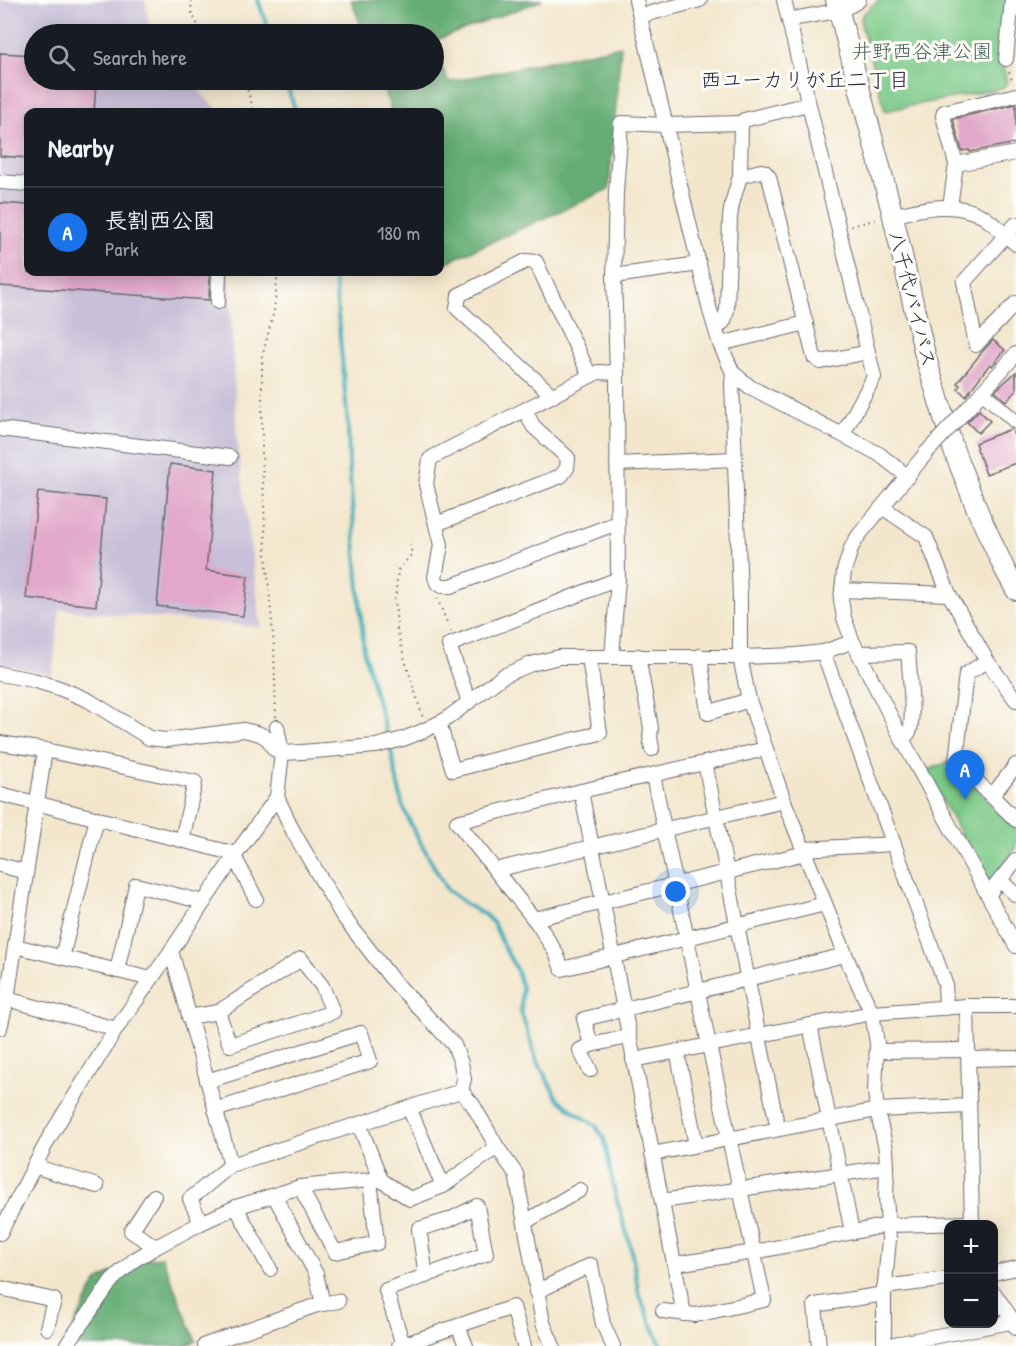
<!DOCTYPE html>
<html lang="en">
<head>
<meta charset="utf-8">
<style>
	:root { --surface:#171b24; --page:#242831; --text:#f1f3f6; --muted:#9ea1a6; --line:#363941; --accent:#1a73e8 }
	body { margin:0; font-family:"Patrick Hand","Klee One",sans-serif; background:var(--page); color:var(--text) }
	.controls { position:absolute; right:18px; bottom:18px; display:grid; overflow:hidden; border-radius:12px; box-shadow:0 3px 15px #0003 }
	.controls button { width:54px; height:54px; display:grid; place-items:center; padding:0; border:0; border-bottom:2px solid var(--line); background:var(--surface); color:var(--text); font:30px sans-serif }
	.you { position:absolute; left:676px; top:892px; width:21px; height:21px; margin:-15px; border:4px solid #fff; border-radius:50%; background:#1a73e8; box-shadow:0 0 0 9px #1a73e833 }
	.badge { display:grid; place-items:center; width:39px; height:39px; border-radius:50%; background:var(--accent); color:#fff; font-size:20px; font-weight:700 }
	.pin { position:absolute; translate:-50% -50px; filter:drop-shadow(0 2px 3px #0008) }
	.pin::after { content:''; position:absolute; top:32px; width:21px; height:18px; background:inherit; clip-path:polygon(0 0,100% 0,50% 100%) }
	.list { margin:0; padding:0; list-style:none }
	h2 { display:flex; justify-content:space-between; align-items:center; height:78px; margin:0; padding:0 24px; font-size:26px }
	h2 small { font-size:20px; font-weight:400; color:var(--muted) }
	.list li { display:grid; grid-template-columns:39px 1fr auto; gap:18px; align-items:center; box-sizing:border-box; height:90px; padding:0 24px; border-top:2px solid var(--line) }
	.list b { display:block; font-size:22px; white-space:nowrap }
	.list p { margin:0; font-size:20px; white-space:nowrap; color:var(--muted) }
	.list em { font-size:20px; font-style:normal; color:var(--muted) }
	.icon { flex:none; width:33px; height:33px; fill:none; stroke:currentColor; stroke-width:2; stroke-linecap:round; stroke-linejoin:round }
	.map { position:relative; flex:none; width:1016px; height:1346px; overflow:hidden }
	.search { position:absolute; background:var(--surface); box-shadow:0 3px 15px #0003; left:24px; top:24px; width:420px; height:66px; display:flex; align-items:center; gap:15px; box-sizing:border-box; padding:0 21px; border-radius:33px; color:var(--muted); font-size:22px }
	.panel { position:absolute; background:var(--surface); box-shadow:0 3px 15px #0003; left:24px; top:108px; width:420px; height:168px; border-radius:12px }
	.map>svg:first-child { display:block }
	.industrial { fill:#c8bfd8 }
	.green { fill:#7cc988; stroke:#4f7662; stroke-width:1.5 }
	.forest { fill:#65ad74; stroke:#446858; stroke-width:1.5 }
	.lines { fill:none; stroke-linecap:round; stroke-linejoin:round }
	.stream { stroke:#3babb7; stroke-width:4 }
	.building { fill:#e1a8cb }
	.minor-casing { stroke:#6b676e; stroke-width:16 }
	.highway-casing { stroke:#6b676e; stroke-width:22 }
	.path { stroke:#6b676e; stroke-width:2; stroke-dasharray:1.5 4.5; stroke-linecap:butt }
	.minor { stroke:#fff; stroke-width:14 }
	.highway { stroke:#fff; stroke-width:20 }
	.minor-bridge-casing { stroke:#6b676e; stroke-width:16; stroke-linecap:butt }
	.minor-bridge { stroke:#fff; stroke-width:14 }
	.labels { text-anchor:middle; stroke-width:6; stroke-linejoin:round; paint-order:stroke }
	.park-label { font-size:20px; fill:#425c56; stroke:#fdfcf7 }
	.street-label { font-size:20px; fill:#22223b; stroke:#fdfcf7 }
	.neighbourhood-label { font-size:21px; fill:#22223b; stroke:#fdfcf7 }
</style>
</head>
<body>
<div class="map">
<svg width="1016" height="1346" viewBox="0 0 1016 1346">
	<rect width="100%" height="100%" fill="#fdfcf7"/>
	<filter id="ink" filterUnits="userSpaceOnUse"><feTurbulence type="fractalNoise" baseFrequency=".0167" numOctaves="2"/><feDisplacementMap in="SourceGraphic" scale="12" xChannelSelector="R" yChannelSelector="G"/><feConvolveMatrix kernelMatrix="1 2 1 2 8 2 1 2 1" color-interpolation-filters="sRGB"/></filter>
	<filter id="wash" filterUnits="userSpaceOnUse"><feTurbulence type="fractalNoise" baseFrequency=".008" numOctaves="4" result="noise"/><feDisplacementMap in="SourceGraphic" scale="24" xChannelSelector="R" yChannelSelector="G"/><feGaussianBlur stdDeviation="1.35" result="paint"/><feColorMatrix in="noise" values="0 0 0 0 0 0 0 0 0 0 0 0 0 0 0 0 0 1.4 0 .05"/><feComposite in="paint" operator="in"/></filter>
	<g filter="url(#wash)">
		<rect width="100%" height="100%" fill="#f3e6cc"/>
		<polygon class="industrial" points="0,0 145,0 151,34 34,34 34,80 188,80 220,112 28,112 28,272 229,272 237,440 261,627 60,609 52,675 0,664"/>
		<g class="green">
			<polygon points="879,0 1008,0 1002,60 1007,83 1003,88 885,111 860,21 863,14"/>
			<polygon points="951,761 1016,830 1016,847 989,886 926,771"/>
		</g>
		<g class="forest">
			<polygon points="351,0 543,0 434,41 434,34 364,34"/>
			<polygon points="621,46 609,189 440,265 440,112 391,112 381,80 434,80 434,51 449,82"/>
			<polygon points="162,1257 196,1341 184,1346 64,1346 96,1282 134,1260"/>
		</g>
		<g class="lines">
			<g class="stream">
				<polyline points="258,0 270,34"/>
				<polyline points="285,80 296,112"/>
				<polyline points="334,272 348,425 349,465 364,652 391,751 402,804 411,825 447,890 469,906 485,915 494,924 503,945 517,971 522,988 521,1012 536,1058 557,1098 569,1108 595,1125 604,1138 615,1194 631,1248 639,1295 661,1346"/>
			</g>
		</g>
		<g id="blocks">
			<g class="building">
				<polygon points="0,53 34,55 34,80 82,80 82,83 96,84 94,112 28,112 28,158 0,156"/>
				<polygon points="1016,104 1016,143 970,152 969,150 962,151 953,119"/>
				<polygon points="0,203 28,205 28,272 210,272 209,300 0,286"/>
				<polygon points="993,340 1005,350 992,366 990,364 966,396 958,389 960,385 957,383 982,352"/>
				<polygon points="1016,372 1016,391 1006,401 995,391"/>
				<polygon points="979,410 990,421 978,433 967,422"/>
				<polygon points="1011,429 1016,440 1016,463 986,474 975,443"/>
				<polygon points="170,464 216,470 206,570 248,576 243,616 157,606"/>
				<polygon points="38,492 106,499 96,606 26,598"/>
			</g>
		</g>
	</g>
	<g filter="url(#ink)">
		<use href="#blocks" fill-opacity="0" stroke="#6b676e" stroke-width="1.5"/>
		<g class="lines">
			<g class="minor-casing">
				<g id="minor">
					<polyline points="636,0 710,311 720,344 733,373 750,387 879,454 908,477"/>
					<polyline points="784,0 874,377 843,434"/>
					<polyline points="640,16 700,0"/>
					<path d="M789,20C809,15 843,13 859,0"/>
					<polyline points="1006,59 1012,0"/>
					<polyline points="956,164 1016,153"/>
					<polyline points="740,176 761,171 765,172 769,177 814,357 821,362 868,352"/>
					<polyline points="0,182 28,184"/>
					<polyline points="950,207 956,164 943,116 944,112 1016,95"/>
					<path d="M893,216C922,208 955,200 984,217C995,225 1006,235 1016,244"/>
					<polyline points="1016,224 964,282 976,345 1016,303"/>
					<polyline points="614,276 699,264"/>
					<polyline points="218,302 219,272"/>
					<polyline points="716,329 724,321 727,310 730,217 732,204 740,176 741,123 744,120 808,104"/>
					<polyline points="720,344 806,323"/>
					<polyline points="617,373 598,372 435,456 430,459 426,484 441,545 435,577 437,583 442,586 451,586 617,523"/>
					<polyline points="733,373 732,384 740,597 740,657 749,700 784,801 850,966 872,1013 877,1043 875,1091 877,1110 886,1149 887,1167 886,1197 889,1239 884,1294 884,1346"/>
					<polyline points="982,392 1016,422"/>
					<polyline points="553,396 457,308 459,295 526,261 536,262 590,376"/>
					<polyline points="969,407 1016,354"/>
					<polyline points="0,429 230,457"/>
					<polyline points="927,452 882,507 859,535 852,546 844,571 841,600 844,618 852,640 902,739 1016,946"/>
					<polyline points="617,464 735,459"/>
					<polyline points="882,507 926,537 949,594 987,661 1016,700"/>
					<polyline points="436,524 561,476 567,468 568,458 533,426 525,410"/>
					<polyline points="842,590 949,594"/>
					<polyline points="823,652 945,983 946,1008"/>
					<path d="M859,653L908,652C909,666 915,722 909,732C907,735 905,736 902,739"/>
					<polyline points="638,656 651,728 650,737 652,749"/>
					<polyline points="700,656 708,713 749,700"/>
					<polyline points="612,657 618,579 617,373 614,276 616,192 621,123 666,125 741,123"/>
					<polyline points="987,661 966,674 956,761 1016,820"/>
					<polyline points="0,674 33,680 59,688 88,700 149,738 166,740 244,730 260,734 268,739 274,749 282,753 302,752 376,746 403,739 423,731 445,720 503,676 531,664 559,657 740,657 796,655 823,652 846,644 852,640"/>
					<polyline points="469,702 449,645 618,579"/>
					<polyline points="439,723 453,770 600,733 589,657"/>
					<polyline points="0,743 45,750 195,782 182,840"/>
					<polyline points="766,749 581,791 457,822 538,924 556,953 562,969 825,904"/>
					<path d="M705,763C730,885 752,1007 778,1129"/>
					<polyline points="653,775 709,1045 764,1300 696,1315 663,1311"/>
					<polyline points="581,791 684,1314"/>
					<polyline points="0,794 236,854"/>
					<polyline points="992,796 1016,765"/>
					<polyline points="277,797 294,833 342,915 391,978 454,1045 461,1063 464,1079 461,1091 473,1105 497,1147 516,1174 543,1323 553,1346"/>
					<polyline points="803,849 894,844"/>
					<polyline points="234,856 256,899"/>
					<polyline points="0,865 26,872"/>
					<polyline points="495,870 784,801"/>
					<polyline points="1000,880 1016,895"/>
					<polyline points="988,895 1016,860"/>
					<polyline points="534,919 805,853"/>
					<polyline points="15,946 151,979"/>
					<polyline points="171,951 231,1165 461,1091"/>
					<polyline points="62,957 97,818"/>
					<polyline points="117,971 136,885 204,902"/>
					<polyline points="7,999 116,1029"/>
					<polyline points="967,1006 972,1224"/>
					<polyline points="189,1017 218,1012 301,959 322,986 333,1012 230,1045 218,1012"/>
					<polyline points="810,1025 852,1232"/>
					<polyline points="0,1028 7,999 45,750"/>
					<polyline points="591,1045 628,1037"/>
					<polyline points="677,1051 696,1145"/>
					<polyline points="877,1051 968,1050"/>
					<polyline points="969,1059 1016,1058"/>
					<polyline points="633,1060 872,1013 967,1006 1016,1006"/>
					<polyline points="590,1070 580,1050 591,1045 584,1019 845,955"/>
					<polyline points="207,1081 361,1033 370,1061 215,1110"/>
					<polyline points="359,1124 381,1180 370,1180 300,1187 335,1252 377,1243 370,1180"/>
					<polyline points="652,1154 877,1110 969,1106"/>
					<polyline points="34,1166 97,1186"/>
					<polyline points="381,1180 410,1199 443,1186 409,1108"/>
					<polyline points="443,1186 497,1147"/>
					<polyline points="274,1195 316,1274 323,1304"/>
					<polyline points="154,1196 131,1231 156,1247"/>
					<polyline points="662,1201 887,1167"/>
					<polyline points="236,1207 270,1269"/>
					<polyline points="525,1222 580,1190"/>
					<polyline points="201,1223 190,1199 231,1165"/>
					<polyline points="0,1233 49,1138 116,1029 171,951 236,854 277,797 282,753 277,727"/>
					<polyline points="675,1264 755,1252 888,1225 972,1223"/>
					<polyline points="994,1273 1016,1268"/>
					<polyline points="884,1287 948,1279"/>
					<polyline points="0,1288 54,1300 47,1328"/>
					<polyline points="536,1292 591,1265 603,1324 613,1346"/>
					<polyline points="994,1293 1014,1322 1016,1328"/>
					<polyline points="458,1326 466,1346"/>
					<polyline points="205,1345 317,1305 338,1301"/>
					<polyline points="403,1345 386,1290 486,1254 477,1206 449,1220 419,1229 426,1276"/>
					<polyline points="66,1346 112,1280 134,1260 156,1247 201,1223 236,1207 300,1187"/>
					<polyline points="399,1346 513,1307 524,1346"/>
					<polyline points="819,1346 815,1305 884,1294"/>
					<polyline points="884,1346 1016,1321"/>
				</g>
			</g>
			<g class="highway-casing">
				<polyline id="highway" points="836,0 893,216 925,355 954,451 979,514 1004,568 1016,590"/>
			</g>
			<g class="path">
				<polyline points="191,0 192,14 203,34"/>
				<polyline points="1009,72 1013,83"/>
				<polyline points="241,80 247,88 254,112"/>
				<polyline points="851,226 878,219"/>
				<polyline points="410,544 412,554 398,570 395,600 397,629 404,657 423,718"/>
				<polyline points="437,598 451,632"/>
				<polyline points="276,717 274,647 266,554 262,452 262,357 274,311 278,272"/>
			</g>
			<use href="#minor" class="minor"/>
			<use href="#highway" class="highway"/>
			<g class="minor-bridge-casing">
				<polyline id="minor-bridge" points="927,452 969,407"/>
			</g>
			<use href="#minor-bridge" class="minor-bridge"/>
		</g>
	</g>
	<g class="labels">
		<g class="park-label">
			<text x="922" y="58">井野西谷津公園</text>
		</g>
		<g class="street-label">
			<text transform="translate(913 299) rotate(76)" y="7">八千代バイパス</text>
		</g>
		<g class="neighbourhood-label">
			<text x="805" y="87">西ユーカリが丘二丁目</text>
		</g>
	</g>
</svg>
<div class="controls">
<button>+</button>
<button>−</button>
</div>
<div class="you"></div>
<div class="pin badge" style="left:965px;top:800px">A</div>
<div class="search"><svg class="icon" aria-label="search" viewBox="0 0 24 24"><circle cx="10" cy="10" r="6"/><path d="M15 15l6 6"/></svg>Search here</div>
<section class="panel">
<h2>Nearby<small></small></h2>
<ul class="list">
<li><span class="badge">A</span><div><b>長割西公園</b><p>Park</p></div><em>180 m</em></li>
</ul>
</section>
</div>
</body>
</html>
